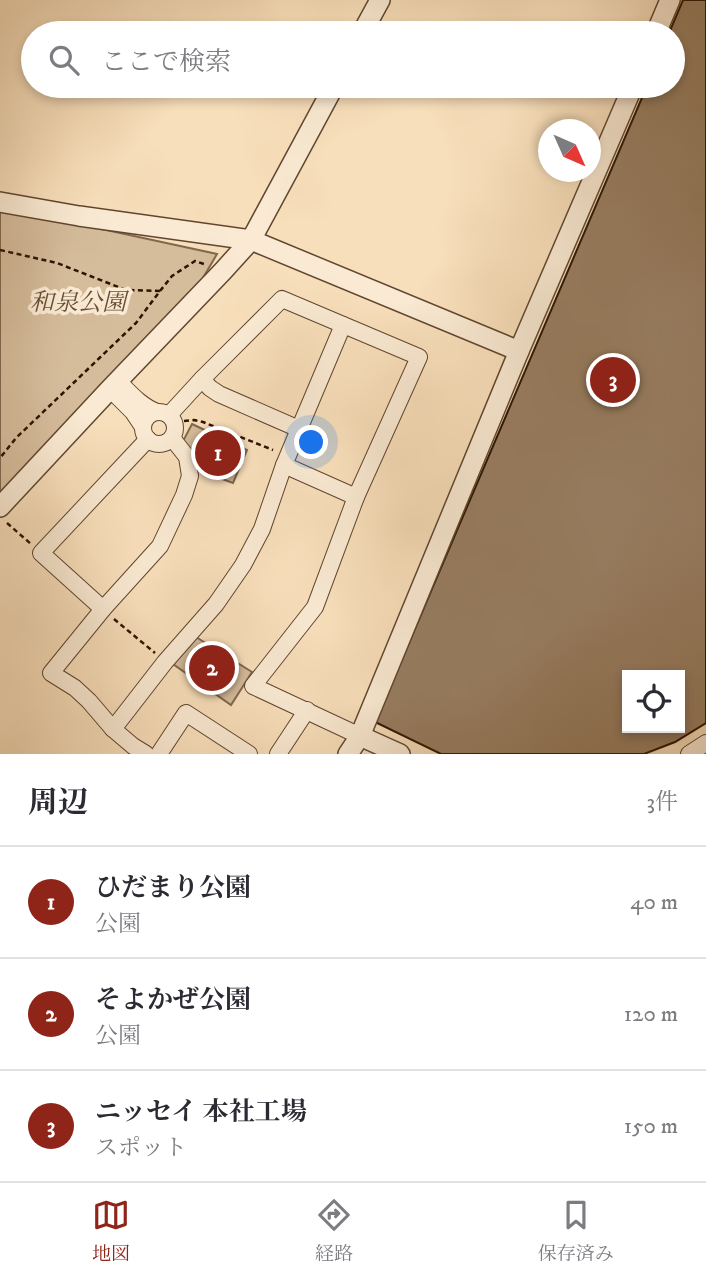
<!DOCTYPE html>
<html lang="ja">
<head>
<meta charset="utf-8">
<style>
	:root { --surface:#fff; --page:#f2f2f3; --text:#2b2b33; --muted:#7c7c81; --line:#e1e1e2; --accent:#8f2418 }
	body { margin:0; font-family:"IM FELL DW Pica","Noto Serif JP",serif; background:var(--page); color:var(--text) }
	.controls { position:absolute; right:21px; bottom:21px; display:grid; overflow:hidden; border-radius:0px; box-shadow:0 4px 10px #0003 }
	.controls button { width:63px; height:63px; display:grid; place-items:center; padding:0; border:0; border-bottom:2px solid var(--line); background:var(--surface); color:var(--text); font:35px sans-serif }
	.compass { position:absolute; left:538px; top:119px; width:63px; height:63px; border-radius:50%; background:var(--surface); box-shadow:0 4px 10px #0003; rotate:135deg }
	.you { position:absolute; left:312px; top:443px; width:24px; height:24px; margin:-18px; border:5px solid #fff; border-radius:50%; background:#1a73e8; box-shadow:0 0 0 10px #1a73e833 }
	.badge { display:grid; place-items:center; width:46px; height:46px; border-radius:50%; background:var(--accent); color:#fff; font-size:23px; font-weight:700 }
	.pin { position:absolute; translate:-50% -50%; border:4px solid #fff; box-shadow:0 2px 7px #0006 }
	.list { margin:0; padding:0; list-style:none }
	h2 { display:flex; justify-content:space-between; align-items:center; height:91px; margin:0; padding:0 28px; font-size:30px }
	h2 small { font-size:23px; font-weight:400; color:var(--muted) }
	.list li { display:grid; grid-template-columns:46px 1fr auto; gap:21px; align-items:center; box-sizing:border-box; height:112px; padding:0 28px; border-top:2px solid var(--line) }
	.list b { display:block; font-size:26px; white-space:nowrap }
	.list p { margin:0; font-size:23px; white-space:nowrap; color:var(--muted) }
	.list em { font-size:23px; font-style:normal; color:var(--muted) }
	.icon { flex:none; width:38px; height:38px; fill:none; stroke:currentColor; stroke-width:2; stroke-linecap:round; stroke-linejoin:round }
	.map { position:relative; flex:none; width:706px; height:754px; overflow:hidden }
	.search { position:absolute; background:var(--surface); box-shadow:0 4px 10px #0003; left:21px; right:21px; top:21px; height:77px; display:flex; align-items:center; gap:18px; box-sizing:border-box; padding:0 24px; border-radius:38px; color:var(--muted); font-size:26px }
	.sheet { height:427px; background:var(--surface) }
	nav { display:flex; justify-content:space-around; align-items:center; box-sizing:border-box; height:98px; border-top:2px solid var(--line); background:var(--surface); font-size:19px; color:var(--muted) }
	nav a { display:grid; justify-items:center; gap:4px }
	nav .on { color:var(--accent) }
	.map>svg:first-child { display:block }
	.green { fill:#d5bc9b; stroke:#81684e; stroke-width:2 }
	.building { fill:#977d61; stroke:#2d1300; stroke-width:2; fill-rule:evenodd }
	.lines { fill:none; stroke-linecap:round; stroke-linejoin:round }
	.minor-casing { stroke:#60462f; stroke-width:18 }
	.tertiary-casing { stroke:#60462f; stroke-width:22 }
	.path { stroke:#2d1300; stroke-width:2.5; stroke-dasharray:5 3.5; stroke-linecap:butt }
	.minor { stroke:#faead3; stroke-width:16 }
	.tertiary { stroke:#faead3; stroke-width:19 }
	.labels { text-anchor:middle; stroke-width:7; stroke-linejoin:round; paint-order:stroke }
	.park-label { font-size:24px; font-style:italic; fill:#684e36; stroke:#faead3 }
</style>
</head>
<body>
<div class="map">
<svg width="706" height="754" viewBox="0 0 706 754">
	<rect width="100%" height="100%" fill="#f8dfbb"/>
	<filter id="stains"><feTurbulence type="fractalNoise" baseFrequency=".00286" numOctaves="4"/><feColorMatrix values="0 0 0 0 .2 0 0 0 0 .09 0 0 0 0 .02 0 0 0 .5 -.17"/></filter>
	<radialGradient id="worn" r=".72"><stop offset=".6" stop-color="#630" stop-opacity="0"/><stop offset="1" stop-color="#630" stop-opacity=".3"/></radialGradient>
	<g class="green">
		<polygon points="0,207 217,254 193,295 0,494"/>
		<polygon points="192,424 247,450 233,483 200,471 193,456 182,443"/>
		<polygon points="196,637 252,672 231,705 173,664"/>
	</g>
	<path class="building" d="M683,0H706V723L675,742L644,754H441L375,722L647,86H673V33H669ZM627,675H680V728H627Z"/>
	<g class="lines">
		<g class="minor-casing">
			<g id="minor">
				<polyline points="202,379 210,388 219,394 299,429"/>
				<path d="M118,381C130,393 141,406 157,412"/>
				<polyline points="110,389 133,412 143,427"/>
				<circle cx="159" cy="428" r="16"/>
				<polyline points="169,415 202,379 282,299 419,357 356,497 315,607 253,686 360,736"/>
				<polyline points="284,465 356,497"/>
				<polyline points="103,609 41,553 148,439"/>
				<polyline points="113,729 165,662 216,604 243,565 262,529 284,465 343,325"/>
				<polyline points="146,754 133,746 113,729 89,701 75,688 51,673 103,609 160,546 184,495 190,476 187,457 172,438"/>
				<polyline points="159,754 186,713 249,754"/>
				<polyline points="278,754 307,710"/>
				<polyline points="689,754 706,743"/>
			</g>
		</g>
		<g class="tertiary-casing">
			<g id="tertiary">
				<polyline points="362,33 380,0"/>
				<polyline points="656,33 670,0"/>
				<polyline points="0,202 79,216 251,240 519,351"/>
				<polyline points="0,507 110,389 223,271 251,240 334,86"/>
				<polyline points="360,736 400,754"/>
				<polyline points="348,754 360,736 519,351 633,86"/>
			</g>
		</g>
		<g class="path">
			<polyline points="0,250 57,263 126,290 160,291 136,323 16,438 0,458"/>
			<polyline points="160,291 172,276 195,261 207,265"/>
			<polyline points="184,421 194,420 203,422 273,450"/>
			<polyline points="7,523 31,544"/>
			<polyline points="114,619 155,653"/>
		</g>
		<use href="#minor" class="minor"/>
		<use href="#tertiary" class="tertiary"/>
	</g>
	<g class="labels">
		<g class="park-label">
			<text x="78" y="310">和泉公園</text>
		</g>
	</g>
	<rect width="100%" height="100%" filter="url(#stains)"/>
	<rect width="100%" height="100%" fill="url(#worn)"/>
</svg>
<div class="controls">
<button><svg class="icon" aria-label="locate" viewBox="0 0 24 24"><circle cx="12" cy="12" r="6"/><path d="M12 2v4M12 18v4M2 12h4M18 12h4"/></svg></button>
</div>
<svg class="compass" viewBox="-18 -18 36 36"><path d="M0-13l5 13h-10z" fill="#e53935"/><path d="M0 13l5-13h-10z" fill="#7c7c81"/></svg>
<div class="you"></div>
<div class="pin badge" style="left:218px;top:453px">1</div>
<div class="pin badge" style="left:212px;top:668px">2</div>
<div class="pin badge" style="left:613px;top:380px">3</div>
<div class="search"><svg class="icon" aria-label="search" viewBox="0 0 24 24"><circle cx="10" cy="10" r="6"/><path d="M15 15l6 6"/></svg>ここで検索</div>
</div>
<section class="sheet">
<h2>周辺<small>3件</small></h2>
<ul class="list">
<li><span class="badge">1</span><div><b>ひだまり公園</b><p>公園</p></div><em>40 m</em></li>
<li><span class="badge">2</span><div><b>そよかぜ公園</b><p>公園</p></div><em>120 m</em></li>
<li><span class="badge">3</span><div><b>ニッセイ 本社工場</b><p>スポット</p></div><em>150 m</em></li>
</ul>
</section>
<nav>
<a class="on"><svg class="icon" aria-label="map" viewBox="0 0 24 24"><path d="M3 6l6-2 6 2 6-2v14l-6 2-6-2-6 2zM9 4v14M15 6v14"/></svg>地図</a>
<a><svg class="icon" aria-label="directions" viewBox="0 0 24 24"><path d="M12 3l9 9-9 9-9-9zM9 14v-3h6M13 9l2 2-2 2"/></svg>経路</a>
<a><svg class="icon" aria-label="saved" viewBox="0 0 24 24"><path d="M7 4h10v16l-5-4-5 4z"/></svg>保存済み</a>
</nav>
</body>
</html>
